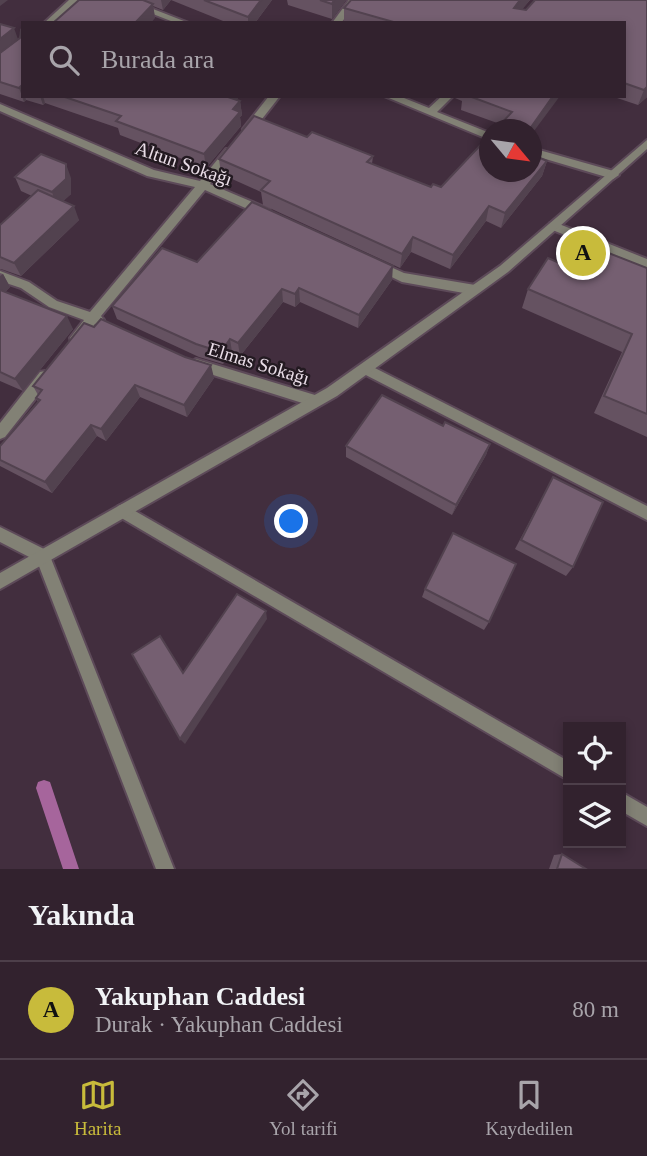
<!DOCTYPE html>
<html lang="tr">
<head>
<meta charset="utf-8">
<style>
	:root { --surface:#32222e; --page:#3d2f3a; --text:#f1f3f6; --muted:#a8a4aa; --line:#4d3f4a; --accent:#c8bb3b }
	body { margin:0; font-family:"Times New Roman",serif; background:var(--page); color:var(--text) }
	.controls { position:absolute; right:21px; bottom:21px; display:grid; overflow:hidden; border-radius:0px; box-shadow:0 4px 10px #0003 }
	.controls button { width:63px; height:63px; display:grid; place-items:center; padding:0; border:0; border-bottom:2px solid var(--line); background:var(--surface); color:var(--text); font:35px sans-serif }
	.compass { position:absolute; left:479px; top:119px; width:63px; height:63px; border-radius:50%; background:var(--surface); box-shadow:0 4px 10px #0003; rotate:119deg }
	.you { position:absolute; left:292px; top:522px; width:24px; height:24px; margin:-18px; border:5px solid #fff; border-radius:50%; background:#1a73e8; box-shadow:0 0 0 10px #1a73e833 }
	.badge { display:grid; place-items:center; width:46px; height:46px; border-radius:50%; background:var(--accent); color:#111; font-size:23px; font-weight:700 }
	.pin { position:absolute; translate:-50% -50%; border:4px solid #fff; box-shadow:0 2px 7px #0006 }
	.list { margin:0; padding:0; list-style:none }
	h2 { display:flex; justify-content:space-between; align-items:center; height:91px; margin:0; padding:0 28px; font-size:30px }
	h2 small { font-size:23px; font-weight:400; color:var(--muted) }
	.list li { display:grid; grid-template-columns:46px 1fr auto; gap:21px; align-items:center; box-sizing:border-box; height:98px; padding:0 28px; border-top:2px solid var(--line) }
	.list b { display:block; font-size:26px; white-space:nowrap }
	.list p { margin:0; font-size:23px; white-space:nowrap; color:var(--muted) }
	.list em { font-size:23px; font-style:normal; color:var(--muted) }
	.icon { flex:none; width:38px; height:38px; fill:none; stroke:currentColor; stroke-width:2; stroke-linecap:round; stroke-linejoin:round }
	.map { position:relative; flex:none; width:647px; height:869px; overflow:hidden }
	.search { position:absolute; background:var(--surface); box-shadow:0 4px 10px #0003; left:21px; right:21px; top:21px; height:77px; display:flex; align-items:center; gap:18px; box-sizing:border-box; padding:0 24px; border-radius:0px; color:var(--muted); font-size:26px }
	.sheet { height:189px; background:var(--surface) }
	nav { display:flex; justify-content:space-around; align-items:center; box-sizing:border-box; height:98px; border-top:2px solid var(--line); background:var(--surface); font-size:19px; color:var(--muted) }
	nav a { display:grid; justify-items:center; gap:4px }
	nav .on { color:var(--accent) }
	.map>svg:first-child { display:block }
	.lines { fill:none; stroke-linecap:round; stroke-linejoin:round }
	.stream { fill:#a6659c; fill-rule:evenodd }
	.minor-casing { stroke:#5d4a59; stroke-width:4 }
	.tertiary-casing { stroke:#5d4a59; stroke-width:4 }
	.minor { fill:#828175; fill-rule:evenodd }
	.tertiary { fill:#828175; fill-rule:evenodd }
	.wall { fill:#655261 }
	.shaded-wall { fill:#52424f }
	.building { fill:#755f71; stroke:#52424f; stroke-width:2 }
	.labels { text-anchor:middle; stroke-width:5; stroke-linejoin:round; paint-order:stroke }
	.street-label { font-size:19px; fill:#e9dde7; stroke:#231a21 }
</style>
</head>
<body>
<div class="map">
<svg width="647" height="869" viewBox="0 0 647 869">
	<rect width="100%" height="100%" fill="#422e3e"/>
	<g class="lines">
		<polygon class="stream" points="44,780 50,782 79,869 63,869 36,788 38,782"/>
		<g class="minor-casing">
			<g id="minor">
				<polygon points="69,0 79,0 54,23 44,23"/>
				<polygon points="117,0 130,0 189,23 176,23"/>
				<polygon points="349,0 359,0 341,23 332,23"/>
				<polygon points="269,96 280,96 251,133 243,133 243,129"/>
				<polygon points="384,96 399,96 429,108 442,96 453,96 437,112 490,133 490,140"/>
				<polygon points="0,104 154,170 200,181 226,149 234,149 234,155 210,184 269,209 271,212 265,216 261,215 205,190 101,316 104,320 102,323 95,324 81,342 71,342 70,338 84,320 49,307 21,288 0,281 0,271 29,282 57,301 90,312 195,187 147,176 0,111"/>
				<polygon points="532,148 617,172 619,175 613,179 532,155"/>
				<polygon points="554,222 647,259 647,268 550,229 550,223"/>
				<polygon points="375,260 404,273 475,285 481,290 475,295 402,282 371,267 369,264"/>
				<polygon points="196,359 315,395 320,397 322,401 320,405 315,407 191,368 189,364"/>
				<polygon points="365,363 647,506 647,520 360,372 358,368"/>
				<polygon points="45,371 50,372 52,376 50,380 5,437 0,439 0,423 40,372"/>
				<polygon points="123,504 568,761 568,780 118,516 116,511 118,506"/>
				<polygon points="0,527 48,551 174,869 156,869 37,561 0,542"/>
				<polygon points="621,792 647,807 647,826 621,811"/>
			</g>
		</g>
		<g class="tertiary-casing">
			<polygon id="tertiary" points="647,140 647,149 508,272 337,396 0,589 0,573 327,388 500,266"/>
		</g>
		<use href="#minor" class="minor"/>
		<use href="#tertiary" class="tertiary"/>
	</g>
	<g class="wall">
		<polygon points="79,0 272,0 255,23 228,23 171,0 163,10 153,6 155,18"/>
		<polygon points="287,0 346,0 332,19 288,5"/>
		<polygon points="351,0 530,0 522,9 526,10 647,0 647,97 638,105 611,96 624,96 624,23 344,23 344,8"/>
		<polygon points="0,24 18,39 23,31 23,96 240,96 236,100 240,101 242,115 240,117 241,126 206,168 120,135 118,128 45,103 43,105 26,100 24,102 0,94"/>
		<polygon points="455,96 560,96 500,124 461,110 462,101 455,98"/>
		<polygon points="307,137 373,156 372,164 431,187 441,187 547,161 542,176 501,228 486,221 450,269 411,252 400,268 263,205 261,192 221,174 219,159"/>
		<polygon points="15,177 71,178 71,194 63,201 79,220 21,276 1,269 0,269 0,225 32,196 21,191"/>
		<polygon points="582,255 647,268 647,437 594,413 622,352 522,308 528,289 557,262"/>
		<polygon points="197,262 392,280 358,328 300,302 295,307 283,302 240,356 232,352 223,364 199,357 117,319 112,306"/>
		<polygon points="0,273 3,274 10,287 5,292 73,329 23,391 0,381"/>
		<polygon points="214,378 187,417 140,397 106,441 97,436 52,493 0,466 0,446 38,402 36,398 38,395 33,386"/>
		<polygon points="490,444 486,455 452,515 346,457 346,446"/>
		<polygon points="553,477 573,567 566,576 515,549"/>
		<polygon points="425,589 489,622 484,630 422,597"/>
		<polygon points="562,854 586,869 549,869 554,855"/>
	</g>
	<g class="shaded-wall">
		<polygon points="0,0 8,0 0,6"/>
		<polygon points="161,0 171,0 163,10"/>
		<polygon points="261,0 272,0 255,23 248,23 248,17"/>
		<polygon points="334,0 346,0 332,19 332,4"/>
		<polygon points="520,0 530,0 511,23 514,8"/>
		<polygon points="153,4 155,18 151,23 135,23"/>
		<polygon points="14,28 19,42 0,58 0,39"/>
		<polygon points="21,86 23,91 23,96 25,96 26,100 24,102 19,88"/>
		<polygon points="647,87 647,97 638,105 644,90"/>
		<polygon points="40,96 43,96 45,103 43,105"/>
		<polygon points="225,96 240,96 226,110"/>
		<polygon points="553,96 560,96 531,135 531,130 529,130"/>
		<polygon points="240,101 242,115 240,117 241,126 206,168 204,154 233,109"/>
		<polygon points="547,161 542,176 501,228 505,213"/>
		<polygon points="66,164 71,178 71,194 57,207 52,192"/>
		<polygon points="74,206 79,220 21,276 14,263"/>
		<polygon points="489,206 486,221 450,269 453,255"/>
		<polygon points="413,237 411,252 400,268 402,254"/>
		<polygon points="393,266 392,280 358,328 359,315"/>
		<polygon points="3,274 10,287 0,297 0,276"/>
		<polygon points="299,288 300,302 295,307 295,294"/>
		<polygon points="282,289 283,302 240,356 238,343"/>
		<polygon points="67,316 73,329 23,391 15,379"/>
		<polygon points="230,339 232,352 223,364 221,352"/>
		<polygon points="211,365 214,378 187,417 184,405"/>
		<polygon points="135,385 140,397 106,441 101,429"/>
		<polygon points="91,425 97,436 52,493 45,482"/>
		<polygon points="490,444 486,455 452,515 456,505"/>
		<polygon points="266,611 267,619 185,744 180,739"/>
	</g>
	<g class="building">
		<polygon points="79,0 143,0 153,4 135,23 53,23"/>
		<polygon points="204,0 261,0 248,17"/>
		<polygon points="320,0 334,0 332,4"/>
		<polygon points="351,0 520,0 514,8 526,10 535,0 647,0 647,87 644,90 624,83 624,23 397,23 344,8"/>
		<polygon points="0,24 14,28 0,39"/>
		<polygon points="21,30 23,31 23,87 21,86 19,88 0,82 0,53 20,38"/>
		<polygon points="62,96 225,96 240,101 233,109 240,112 204,154 116,121 121,116"/>
		<polygon points="469,96 553,96 529,130 495,130 512,112"/>
		<polygon points="254,116 307,137 312,132 373,156 367,162 431,187 433,184 441,187 489,136 489,172 531,172 531,154 547,161 505,213 489,206 453,255 413,237 402,254 261,190 270,181 219,159"/>
		<polygon points="41,154 66,164 66,179 52,192 15,177"/>
		<polygon points="38,190 74,206 14,263 0,257 0,225"/>
		<polygon points="252,202 393,266 359,315 299,288 295,294 282,289 238,343 230,339 221,352 196,344 112,306 162,248 197,262"/>
		<polygon points="588,245 647,268 647,414 604,396 632,334 528,289 548,258 557,262 565,248 582,255"/>
		<polygon points="0,290 67,316 15,379 0,372"/>
		<polygon points="101,319 185,357 211,365 184,405 135,385 101,429 91,425 45,482 0,460 0,446 40,400 36,398 42,390 33,386 84,323 94,327"/>
		<polygon points="382,395 443,426 445,422 490,444 456,505 346,446"/>
		<polygon points="553,477 603,502 573,567 521,540"/>
		<polygon points="453,533 516,564 489,622 425,589"/>
		<polygon points="237,594 266,611 180,739 132,654 160,636 183,673"/>
		<polygon points="562,854 586,869 557,869"/>
	</g>
	<g class="labels">
		<g class="street-label">
			<text transform="translate(184 163) rotate(19)" y="7">Altun Sokağı</text>
			<text transform="translate(259 363) rotate(17)" y="7">Elmas Sokağı</text>
		</g>
	</g>
</svg>
<div class="controls">
<button><svg class="icon" aria-label="locate" viewBox="0 0 24 24"><circle cx="12" cy="12" r="6"/><path d="M12 2v4M12 18v4M2 12h4M18 12h4"/></svg></button>
<button><svg class="icon" aria-label="layers" viewBox="0 0 24 24"><path d="M12 4l9 5-9 5-9-5zM3 14l9 5 9-5"/></svg></button>
</div>
<svg class="compass" viewBox="-18 -18 36 36"><path d="M0-13l5 13h-10z" fill="#e53935"/><path d="M0 13l5-13h-10z" fill="#a8a4aa"/></svg>
<div class="you"></div>
<div class="pin badge" style="left:583px;top:253px">A</div>
<div class="search"><svg class="icon" aria-label="search" viewBox="0 0 24 24"><circle cx="10" cy="10" r="6"/><path d="M15 15l6 6"/></svg>Burada ara</div>
</div>
<section class="sheet">
<h2>Yakında<small></small></h2>
<ul class="list">
<li><span class="badge">A</span><div><b>Yakuphan Caddesi</b><p>Durak · Yakuphan Caddesi</p></div><em>80 m</em></li>
</ul>
</section>
<nav>
<a class="on"><svg class="icon" aria-label="map" viewBox="0 0 24 24"><path d="M3 6l6-2 6 2 6-2v14l-6 2-6-2-6 2zM9 4v14M15 6v14"/></svg>Harita</a>
<a><svg class="icon" aria-label="directions" viewBox="0 0 24 24"><path d="M12 3l9 9-9 9-9-9zM9 14v-3h6M13 9l2 2-2 2"/></svg>Yol tarifi</a>
<a><svg class="icon" aria-label="saved" viewBox="0 0 24 24"><path d="M7 4h10v16l-5-4-5 4z"/></svg>Kaydedilen</a>
</nav>
</body>
</html>
